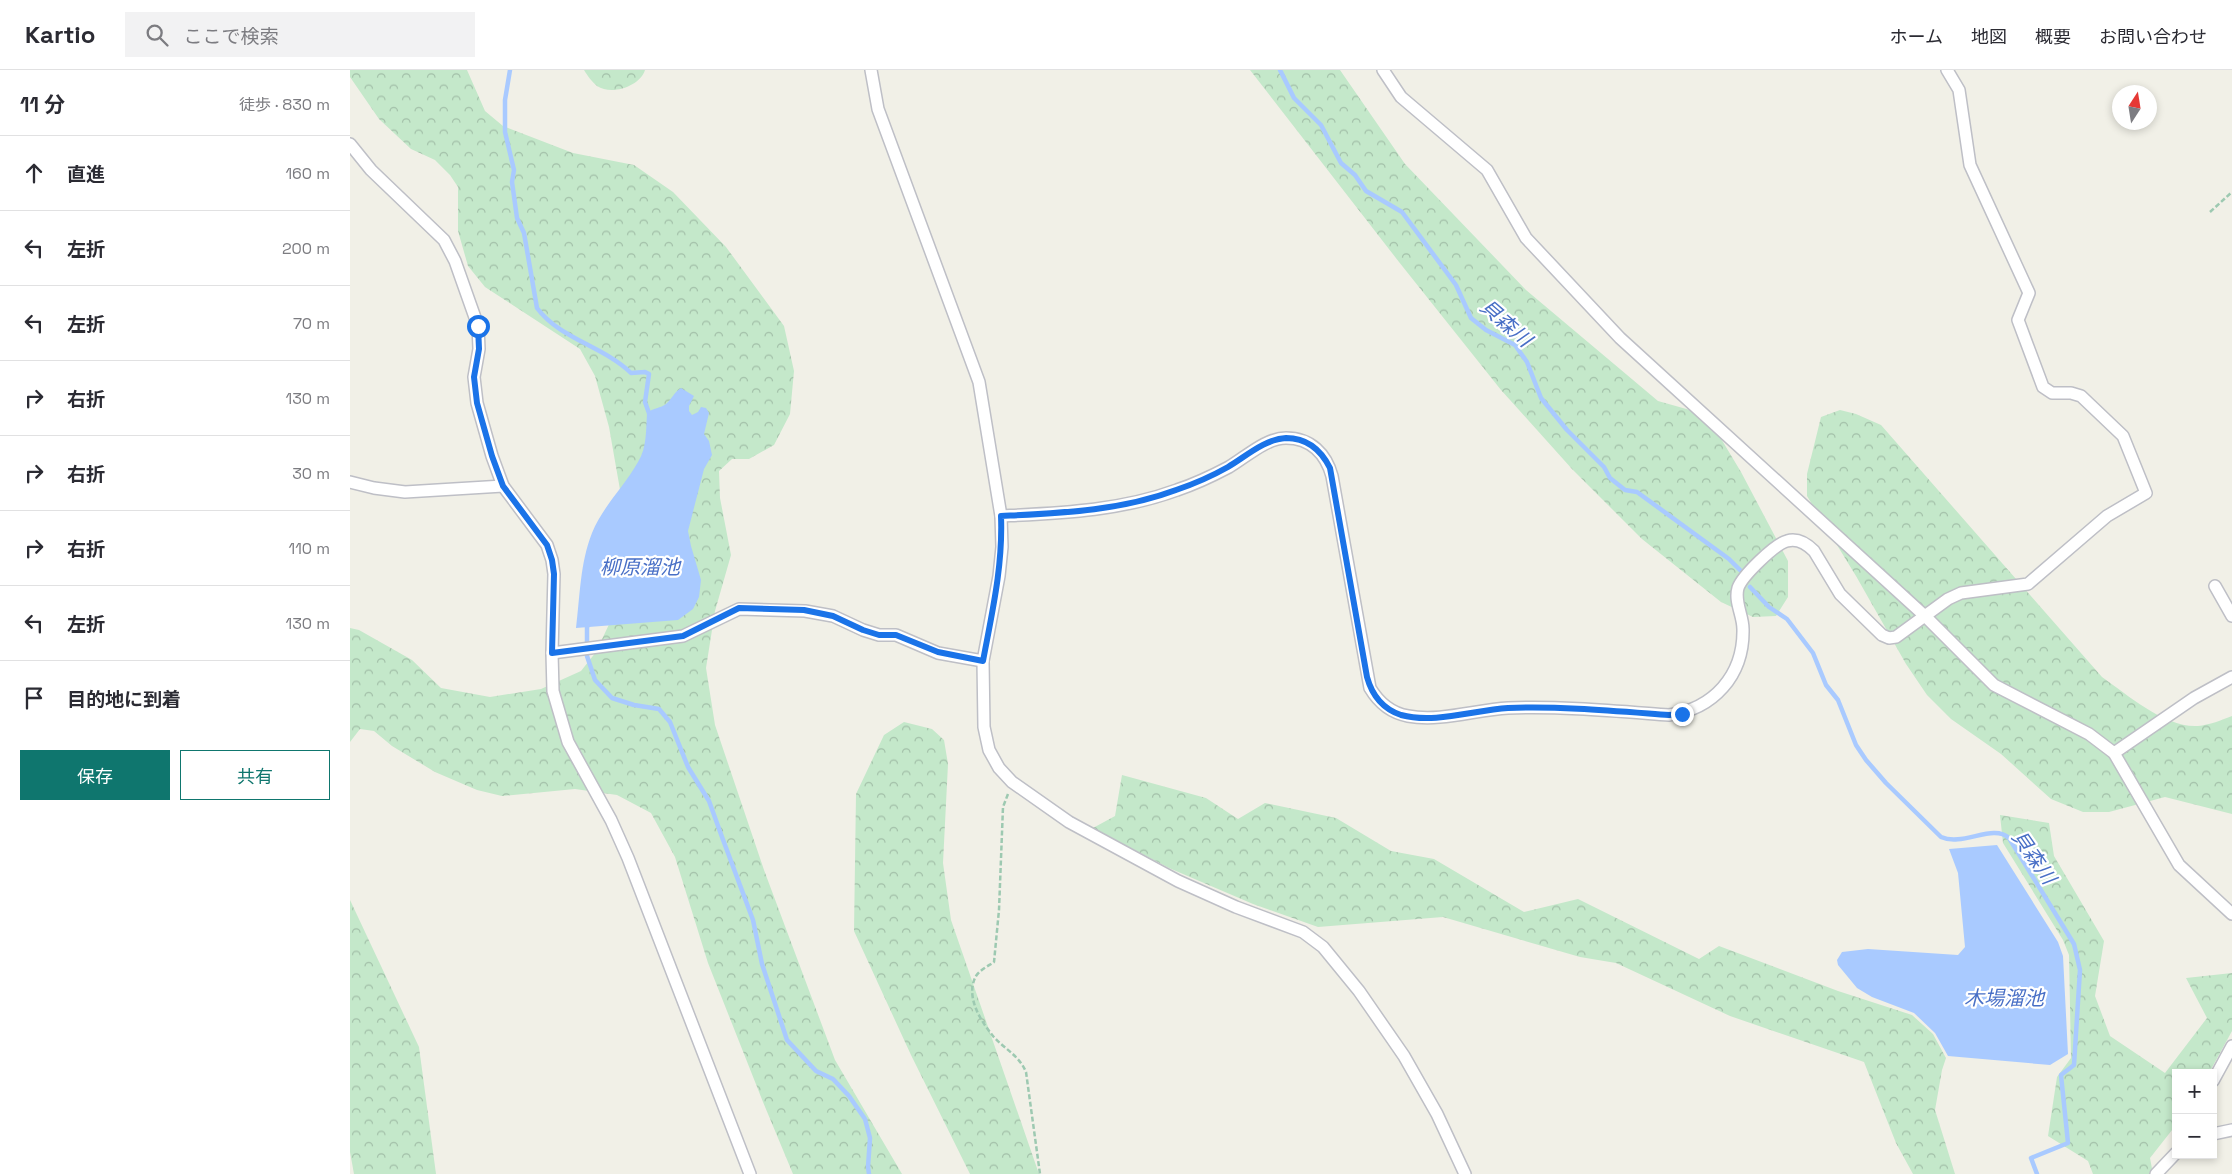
<!DOCTYPE html>
<html lang="ja">
<head>
<meta charset="utf-8">
<style>
	:root { --surface:#fff; --page:#f2f2f3; --text:#2b2b33; --muted:#7c7c81; --line:#e1e1e2; --accent:#0f766e }
	body { margin:0; font-family:"Space Grotesk","Noto Sans JP",sans-serif; background:var(--page); color:var(--text) }
	.controls { position:absolute; right:15px; bottom:15px; display:grid; overflow:hidden; border-radius:0px; box-shadow:0 2px 8px #0003 }
	.controls button { width:45px; height:45px; display:grid; place-items:center; padding:0; border:0; border-bottom:1px solid var(--line); background:var(--surface); color:var(--text); font:25px sans-serif }
	.compass { position:absolute; left:1762px; top:15px; width:45px; height:45px; border-radius:50%; background:var(--surface); box-shadow:0 2px 8px #0003; rotate:12deg }
	.stop { position:absolute; width:15px; height:15px; margin:-11px; border:4px solid #1a73e8; border-radius:50%; background:#fff }
	.stop.end { background:#1a73e8; border-color:#fff; box-shadow:0 1px 5px #0008 }
	.list { margin:0; padding:0; list-style:none }
	h2 { display:flex; justify-content:space-between; align-items:center; height:65px; margin:0; padding:0 20px; font-size:21px }
	h2 small { font-size:16px; font-weight:400; color:var(--muted) }
	.list li { display:grid; grid-template-columns:32px 1fr auto; gap:15px; align-items:center; box-sizing:border-box; height:75px; padding:0 20px; border-top:1px solid var(--line) }
	.list b { display:block; font-size:19px; white-space:nowrap }
	.list em { font-size:16px; font-style:normal; color:var(--muted) }
	.actions { display:flex; gap:10px; padding:15px 20px }
	.actions a { flex:1; padding:11px 0; border:1px solid var(--accent); border-radius:0px; text-align:center; font-size:18px; color:var(--accent) }
	.actions .main { background:var(--accent); color:#fff }
	.icon { flex:none; width:28px; height:28px; fill:none; stroke:currentColor; stroke-width:2; stroke-linecap:round; stroke-linejoin:round }
	.map { position:relative; flex:none; width:1882px; height:1104px; overflow:hidden }
	header { display:flex; align-items:center; gap:30px; box-sizing:border-box; height:70px; padding:0 25px; background:var(--surface); border-bottom:1px solid var(--line) }
	header strong { font-size:24px }
	nav { display:flex; gap:28px; margin-inline-start:auto; font-size:18px }
	.search { width:350px; height:45px; background:var(--page); display:flex; align-items:center; gap:12px; box-sizing:border-box; padding:0 18px; border-radius:0px; color:var(--muted); font-size:19px }
	main { display:flex }
	aside { flex:1; background:var(--surface) }
	.map>svg:first-child { display:block }
	.forest { fill:url(#forest-crowns) }
	.water { fill:#a9caff }
	.lines { fill:none; stroke-linecap:round; stroke-linejoin:round }
	.stream { stroke:#a9caff; stroke-width:4.5 }
	.street-casing { stroke:#bebfc6; stroke-width:14 }
	.path { stroke:#9dc9b1; stroke-width:2.5; stroke-dasharray:5 2.5; stroke-linecap:butt }
	.street { stroke:#fff; stroke-width:11 }
	.route { stroke:#1a73e8; stroke-width:6 }
	.labels { text-anchor:middle; stroke-width:4.5; stroke-linejoin:round; paint-order:stroke }
	.water-label { font-size:20px; font-style:italic; fill:#486fc6; stroke:#fff }
</style>
</head>
<body>
<header>
<strong>Kartio</strong>
<div class="search"><svg class="icon" aria-label="search" viewBox="0 0 24 24"><circle cx="10" cy="10" r="6"/><path d="M15 15l6 6"/></svg>ここで検索</div>
<nav><a>ホーム</a><a>地図</a><a>概要</a><a>お問い合わせ</a></nav>
</header>
<main>
<aside>
<h2>11 分<small>徒歩 · 830 m</small></h2>
<ul class="list">
<li><svg class="icon" aria-label="ahead" viewBox="0 0 24 24"><path d="M12 20V5M6 11l6-6 6 6"/></svg><div><b>直進</b></div><em>160 m</em></li>
<li><svg class="icon" aria-label="left" viewBox="0 0 24 24"><path d="M17 20v-9H6M10 6l-5 5 5 5"/></svg><div><b>左折</b></div><em>200 m</em></li>
<li><svg class="icon" aria-label="left" viewBox="0 0 24 24"><path d="M17 20v-9H6M10 6l-5 5 5 5"/></svg><div><b>左折</b></div><em>70 m</em></li>
<li><svg class="icon" aria-label="right" viewBox="0 0 24 24"><path d="M7 20v-9h11M14 6l5 5-5 5"/></svg><div><b>右折</b></div><em>130 m</em></li>
<li><svg class="icon" aria-label="right" viewBox="0 0 24 24"><path d="M7 20v-9h11M14 6l5 5-5 5"/></svg><div><b>右折</b></div><em>30 m</em></li>
<li><svg class="icon" aria-label="right" viewBox="0 0 24 24"><path d="M7 20v-9h11M14 6l5 5-5 5"/></svg><div><b>右折</b></div><em>110 m</em></li>
<li><svg class="icon" aria-label="left" viewBox="0 0 24 24"><path d="M17 20v-9H6M10 6l-5 5 5 5"/></svg><div><b>左折</b></div><em>130 m</em></li>
<li><svg class="icon" aria-label="arrive" viewBox="0 0 24 24"><path d="M6 21V4h12l-3 4 3 4H6"/></svg><div><b>目的地に到着</b></div></li>
</ul>
<div class="actions"><a class="main">保存</a><a>共有</a></div>
</aside>
<div class="map">
<svg width="1882" height="1104" viewBox="0 0 1882 1104">
	<defs>
		<pattern id="forest-crowns" width="20" height="18" patternUnits="userSpaceOnUse" patternTransform="scale(1.25)"><rect width="20" height="18" fill="#c4e8ca"/><path d="M2 6a3 3 0 1 1 6 0M12 15a3 3 0 1 1 6 0" fill="none" stroke="#a2bfa8"/></pattern>
	</defs>
	<rect width="100%" height="100%" fill="#f1f0e7"/>
	<g class="forest">
		<polygon points="0,0 117,0 135,41 153,56 223,83 284,95 323,122 376,177 434,256 444,301 440,344 424,375 399,389 382,389 369,401 370,428 381,485 365,541 356,598 365,655 414,800 485,990 552,1104 443,1104 413,1032 358,893 325,787 301,743 267,725 225,719 152,726 127,720 85,702 42,676 24,661 10,659 0,672 0,558 9,560 62,590 91,618 140,627 191,619 231,601 246,582 262,548 275,448 259,357 245,306 230,279 135,217 118,196 108,161 108,117 100,105 85,90 61,79 29,49 0,7"/>
		<path d="M234,0H295C290,16 262,26 247,16C242,12 237,5 234,0Z"/>
		<polygon points="900,0 990,0 1055,94 1176,220 1308,331 1340,340 1364,357 1391,402 1438,491 1438,527 1426,546 1403,547 1371,532 1292,469 1222,399 1151,320 1049,192"/>
		<path d="M1490,340L1506,344L1531,355L1752,607C1778,625 1815,658 1848,656C1859,655 1872,650 1882,646V744L1815,727L1759,742H1733L1701,729L1651,684L1601,649L1577,625L1556,594L1506,506L1457,426V404L1471,347Z"/>
		<polygon points="554,652 582,659 594,670 598,694 593,793 601,850 689,1104 620,1104 561,985 504,861 506,724 534,665"/>
		<polygon points="772,705 856,728 888,749 915,733 986,748 1041,781 1084,789 1174,842 1228,829 1349,889 1369,876 1488,921 1562,945 1583,964 1596,988 1592,1000 1585,1040 1605,1104 1563,1104 1546,1073 1514,992 1380,946 1266,893 1230,887 1093,847 968,857 903,834 819,798 743,758 765,746"/>
		<polygon points="1650,745 1699,753 1704,786 1754,871 1745,926 1760,966 1815,1003 1857,948 1836,908 1882,903 1882,961 1859,1003 1826,1003 1826,1055 1800,1088 1803,1104 1743,1104 1738,1091 1698,1066 1707,1007 1721,988 1719,885 1713,870 1653,773"/>
		<polygon points="0,830 69,977 86,1104 4,1104 0,1082"/>
	</g>
	<g class="water">
		<path d="M331,318L344,326L339,336V341L342,345L348,342L351,337L356,338L359,343L354,364L359,371L362,385L354,399L338,461L341,476L351,510L349,527L343,539L328,550L226,558C230,527 230,493 242,463C253,436 274,417 288,392C297,378 296,359 297,343C303,338 311,338 316,334C322,329 324,322 331,318Z"/>
		<polygon points="1647,775 1708,872 1713,886 1718,984 1700,995 1598,986 1585,963 1564,943 1522,927 1507,918 1488,895 1487,890 1492,882 1518,879 1608,885 1615,877 1608,803 1599,779"/>
	</g>
	<g class="lines">
		<g class="stream">
			<path d="M160,0L155,30V62L164,100L162,112L167,148L174,163L187,238C210,269 253,276 281,303L295,302L299,304L295,332L300,346"/>
			<polyline points="930,0 944,28 971,55 991,93 1005,105 1016,121 1052,142 1106,215 1121,248 1136,260 1165,275 1177,292 1191,328 1217,360 1254,397 1260,408 1275,420 1287,422 1379,489 1390,500"/>
			<path d="M1400,517L1419,537L1437,549L1463,583L1476,615L1488,630L1506,675L1516,690L1536,713L1591,767C1613,777 1643,753 1659,768L1724,874L1730,900L1724,995L1711,1005L1718,1073L1681,1088L1687,1104"/>
			<polyline points="240,552 237,557 237,586 245,610 262,628 284,635 309,639 320,652 338,697 359,731 372,767 403,850 412,894 437,970 466,1001 483,1009 499,1026 515,1049 520,1068 518,1097 519,1104"/>
		</g>
		<g class="street-casing">
			<g id="street">
				<polyline points="521,0 528,39 629,312 651,446 652,477 649,506 633,591 634,657 639,680 649,698 662,712 719,752 828,811 886,837 953,862 973,877 1009,921 1054,986 1087,1044 1115,1104"/>
				<polyline points="1033,0 1051,27 1137,100 1176,168 1270,268 1576,547 1644,615 1739,664 1764,683 1829,795 1882,844"/>
				<polyline points="0,74 21,100 94,170 105,191 128,256 129,279 124,307 127,333 142,386 153,416 197,475 202,490 204,504 202,583 203,621 218,672 261,750 278,788 400,1104"/>
				<polyline points="0,412 24,418 55,422 153,416"/>
				<path d="M651,446C710,443 770,441 827,420C845,414 862,406 879,397C896,387 916,368 936,368C961,368 976,384 982,406L1020,618C1029,633 1041,643 1058,646C1090,652 1125,640 1158,638C1211,636 1265,641 1319,645C1363,639 1394,606 1393,559C1393,545 1384,532 1388,518C1392,506 1425,474 1437,471C1447,468 1457,474 1464,481L1490,524L1532,565L1539,568L1546,567L1598,529L1611,523L1678,514L1757,446L1796,423L1773,366L1731,326L1721,323H1702L1693,317L1668,250L1679,223L1620,95L1609,20L1597,0"/>
				<polyline points="1865,516 1882,546"/>
				<polyline points="202,583 333,566 389,539 455,541 483,546 513,560 529,565 546,565 588,583 633,591"/>
				<polyline points="1764,683 1844,628 1882,607"/>
				<polyline points="1863,1011 1882,976"/>
				<polyline points="1863,1064 1882,1060"/>
				<polyline points="1806,1104 1826,1083"/>
			</g>
		</g>
		<g class="path">
			<polyline points="1860,142 1882,122"/>
			<path d="M658,724L653,737L649,840L644,892C638,896 630,900 626,906C615,926 630,950 643,966C654,979 669,985 676,1002L690,1104"/>
		</g>
		<use href="#street" class="street"/>
	</g>
	<g class="lines">
		<path class="route" d="M128,256L129,279L124,307L127,333L142,386L153,416L197,475L202,490L204,504L202,583L333,566L389,538L454,540L483,546L513,560L529,565H546L588,582L633,591C642,543 653,496 651,446C710,443 770,441 826,420C844,414 862,406 878,397C895,387 915,369 936,368C957,368 971,380 980,398L1017,607C1022,625 1033,639 1051,645C1085,654 1124,640 1158,638C1211,636 1265,641 1319,645L1332,644"/>
	</g>
	<g class="labels">
		<g class="water-label">
			<text transform="translate(1156 253) rotate(41)" y="7">貝森川</text>
			<text x="290" y="504">柳原溜池</text>
			<text transform="translate(1684 787) rotate(55)" y="7">貝森川</text>
			<text x="1654" y="935">木場溜池</text>
		</g>
	</g>
</svg>
<div class="controls">
<button>+</button>
<button>−</button>
</div>
<svg class="compass" viewBox="-18 -18 36 36"><path d="M0-13l5 13h-10z" fill="#e53935"/><path d="M0 13l5-13h-10z" fill="#7c7c81"/></svg>
<div class="stop" style="left:128px;top:256px"></div>
<div class="stop end" style="left:1332px;top:644px"></div>
</div>
</main>
</body>
</html>
